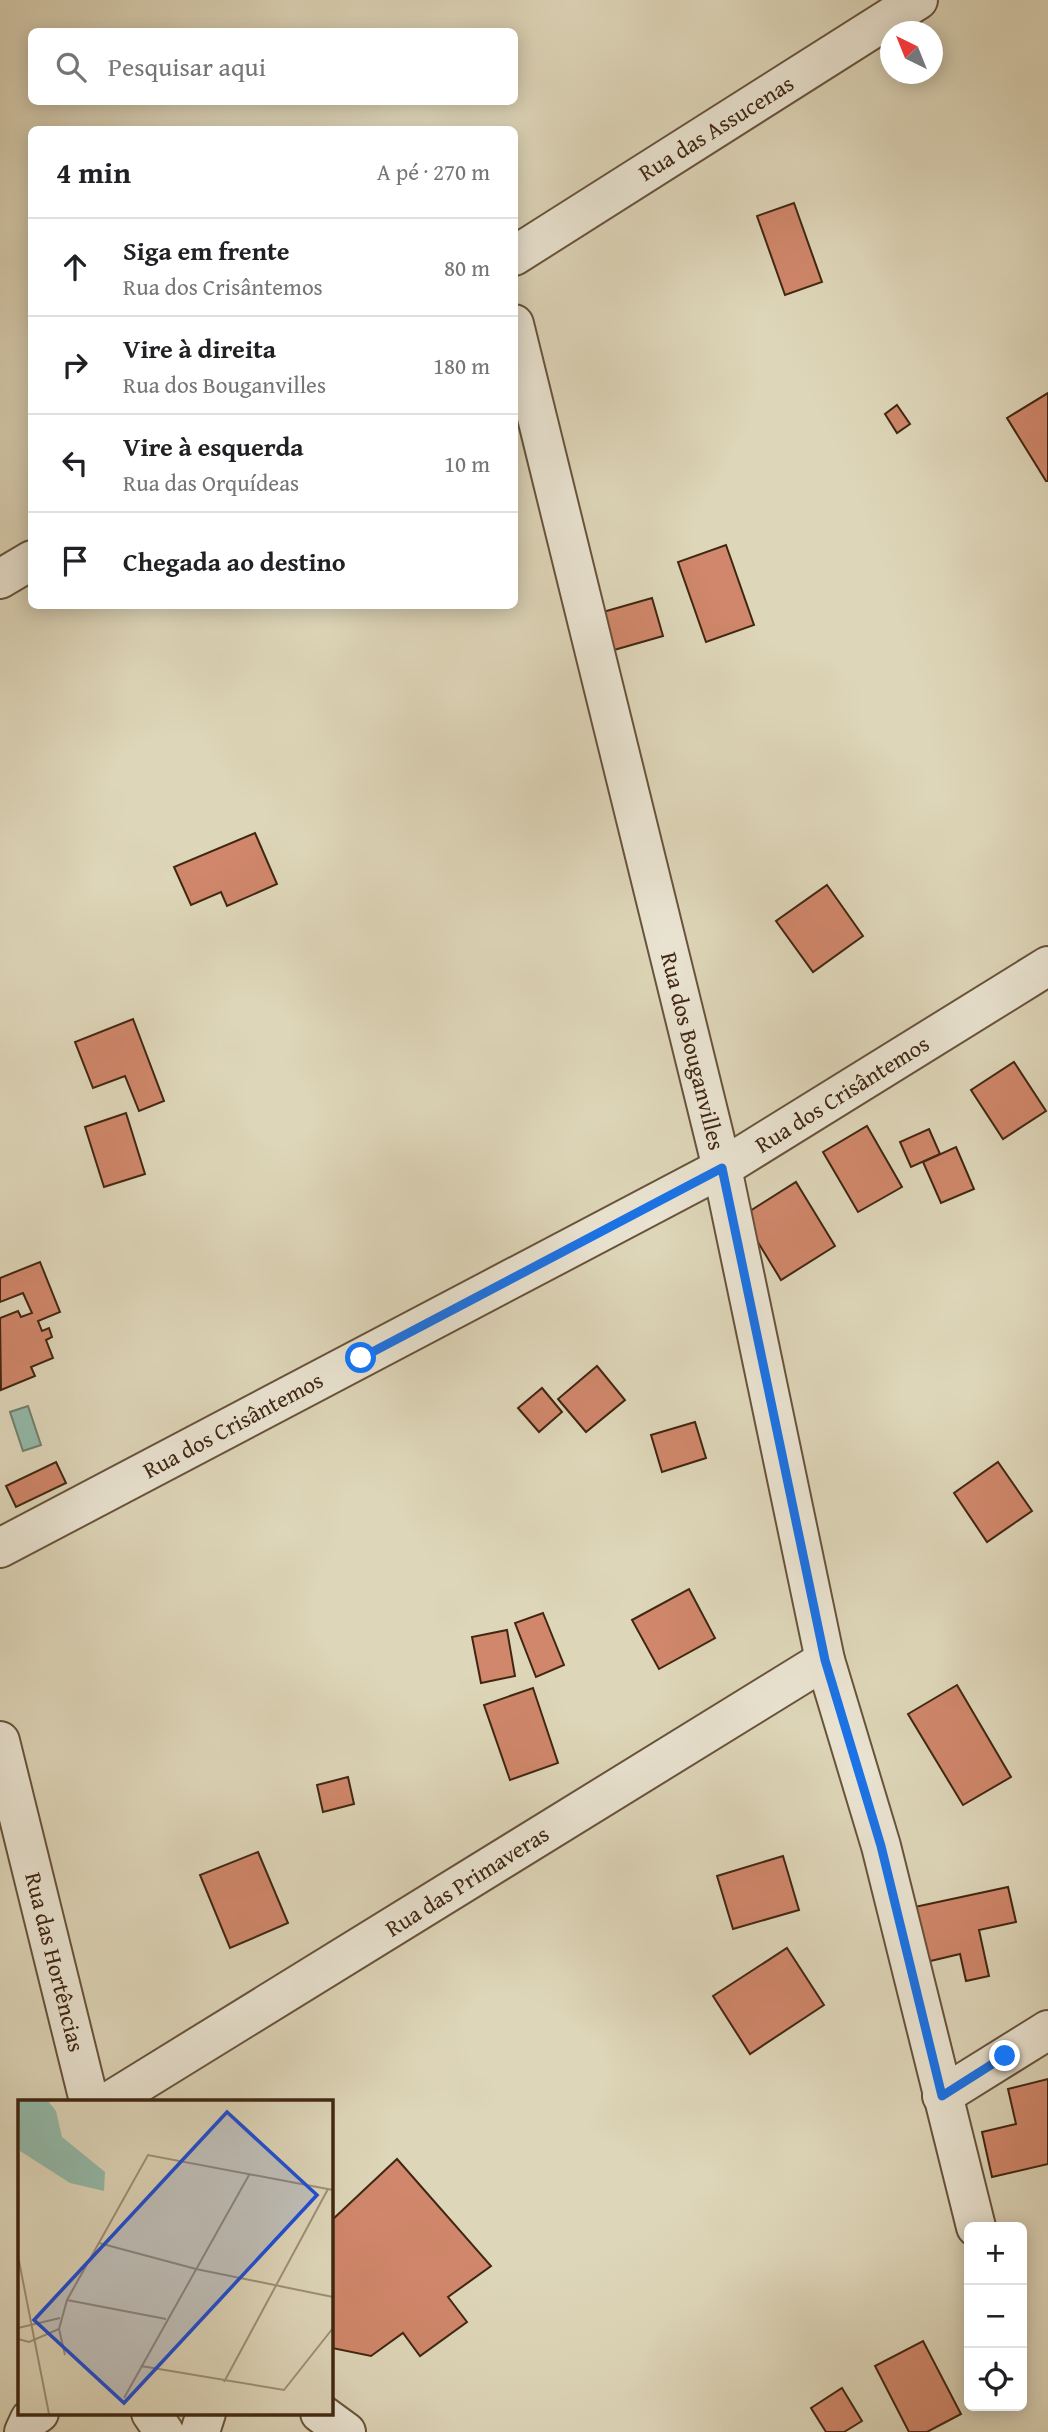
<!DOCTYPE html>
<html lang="pt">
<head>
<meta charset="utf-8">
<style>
	:root { --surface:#fff; --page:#f6f6f6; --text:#202124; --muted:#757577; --line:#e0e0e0 }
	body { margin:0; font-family:"Gentium Book Plus",serif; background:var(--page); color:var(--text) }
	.controls { position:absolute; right:21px; bottom:21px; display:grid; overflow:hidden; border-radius:10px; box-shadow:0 4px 18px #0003 }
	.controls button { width:63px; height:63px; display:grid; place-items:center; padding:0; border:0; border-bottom:2px solid var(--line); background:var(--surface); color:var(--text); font:35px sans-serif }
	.compass { position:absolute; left:880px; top:21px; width:63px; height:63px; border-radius:50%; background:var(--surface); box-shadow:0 4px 18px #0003; rotate:317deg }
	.stop { position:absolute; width:21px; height:21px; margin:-16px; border:5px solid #1a73e8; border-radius:50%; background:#fff }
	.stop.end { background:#1a73e8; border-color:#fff; box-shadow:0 2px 7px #0008 }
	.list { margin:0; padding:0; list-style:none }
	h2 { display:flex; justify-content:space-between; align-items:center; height:91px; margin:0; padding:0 28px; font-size:30px }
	h2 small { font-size:23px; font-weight:400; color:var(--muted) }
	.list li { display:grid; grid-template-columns:46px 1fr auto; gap:21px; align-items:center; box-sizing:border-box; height:98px; padding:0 28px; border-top:2px solid var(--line) }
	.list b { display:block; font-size:26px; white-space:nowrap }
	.list p { margin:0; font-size:23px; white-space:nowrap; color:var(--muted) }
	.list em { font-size:23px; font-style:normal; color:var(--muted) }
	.icon { flex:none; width:38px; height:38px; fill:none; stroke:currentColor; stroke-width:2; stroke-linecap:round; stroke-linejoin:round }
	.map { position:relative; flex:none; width:1048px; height:2432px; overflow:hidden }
	.search { position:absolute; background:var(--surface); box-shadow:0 4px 18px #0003; left:28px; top:28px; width:490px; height:77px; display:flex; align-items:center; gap:18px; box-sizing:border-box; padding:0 24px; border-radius:10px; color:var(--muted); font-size:26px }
	.panel { position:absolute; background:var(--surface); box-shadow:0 4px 18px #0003; left:28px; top:126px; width:490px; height:483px; border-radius:10px }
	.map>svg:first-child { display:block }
	.water { fill:#94baaa; stroke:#737f6d; stroke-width:2 }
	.building { fill:#d0876b; stroke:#412712; stroke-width:2 }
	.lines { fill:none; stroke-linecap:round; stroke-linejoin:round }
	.minor-casing { stroke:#68533c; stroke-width:42 }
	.minor { stroke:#eae4d2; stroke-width:38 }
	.route { stroke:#1a73e8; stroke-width:9 }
	.labels { text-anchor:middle; stroke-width:7; stroke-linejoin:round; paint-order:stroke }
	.street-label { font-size:23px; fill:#412712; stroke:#eae4d2 }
	.inset-road { fill:none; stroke:#9f9076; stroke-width:2 }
	.view { fill:#1d4ed8; fill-opacity:0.15; stroke:#1d4ed8; stroke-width:3.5 }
	.inset-edge { fill:none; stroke:#412712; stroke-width:3.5 }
</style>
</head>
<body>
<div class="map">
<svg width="1048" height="2432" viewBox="0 0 1048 2432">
	<rect width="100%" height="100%" fill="#ded6b9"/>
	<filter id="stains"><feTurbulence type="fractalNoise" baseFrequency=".00286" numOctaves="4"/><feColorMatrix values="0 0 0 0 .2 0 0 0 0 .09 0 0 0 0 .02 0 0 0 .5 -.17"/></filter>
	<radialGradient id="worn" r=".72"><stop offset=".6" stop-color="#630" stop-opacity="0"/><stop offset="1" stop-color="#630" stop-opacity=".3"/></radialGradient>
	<polygon class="water" points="28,1406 41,1445 23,1451 10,1412"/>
	<g class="building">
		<polygon points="794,203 822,282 785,295 757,216"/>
		<polygon points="1048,393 1048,481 1046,481 1007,418"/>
		<polygon points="897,405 910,424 897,433 885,414"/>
		<polygon points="726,545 754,625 706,642 678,562"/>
		<polygon points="652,598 663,636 607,652 596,614"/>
		<polygon points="255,833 277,884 227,906 221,892 191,905 174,867"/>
		<polygon points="827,885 863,936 813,972 776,921"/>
		<polygon points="133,1019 164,1101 139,1111 125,1076 93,1088 75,1042"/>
		<polygon points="1014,1062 1046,1111 1003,1139 971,1090"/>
		<polygon points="126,1113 145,1174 104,1187 85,1127"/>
		<polygon points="867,1126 902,1187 858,1212 823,1152"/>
		<polygon points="929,1129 940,1154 911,1167 900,1142"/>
		<polygon points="956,1147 974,1189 941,1203 923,1162"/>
		<polygon points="796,1182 835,1246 781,1280 742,1216"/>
		<polygon points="40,1262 60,1312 38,1321 42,1331 49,1328 52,1337 46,1340 53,1358 31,1367 35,1376 1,1390 0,1318 18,1311 21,1317 32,1313 23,1293 0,1302 0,1278"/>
		<polygon points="597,1366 625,1400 586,1432 558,1399"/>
		<polygon points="542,1388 562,1412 539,1432 518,1408"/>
		<polygon points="695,1422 706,1458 662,1472 651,1435"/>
		<polygon points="56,1462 66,1483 16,1507 6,1486"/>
		<polygon points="998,1462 1032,1511 987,1542 954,1493"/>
		<polygon points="689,1589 715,1638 659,1669 632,1620"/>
		<polygon points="543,1613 564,1665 536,1677 515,1623"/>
		<polygon points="507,1630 515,1676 481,1683 472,1637"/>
		<polygon points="957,1685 1011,1777 963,1805 908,1714"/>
		<polygon points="533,1688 558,1763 510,1780 484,1705"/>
		<polygon points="348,1777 354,1804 323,1812 317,1785"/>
		<polygon points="258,1852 288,1923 230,1948 200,1875"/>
		<polygon points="783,1856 799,1910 733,1929 717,1876"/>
		<polygon points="1008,1887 1016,1922 979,1930 989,1976 966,1981 960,1954 922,1963 910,1908"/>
		<polygon points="787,1948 824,2005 750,2054 713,1996"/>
		<polygon points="1048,2079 1048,2164 992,2177 982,2132 1016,2124 1008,2089"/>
		<polygon points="397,2159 491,2266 448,2297 467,2322 420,2356 403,2333 371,2356 332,2348 331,2221"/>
		<polygon points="923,2341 961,2414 927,2432 909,2432 875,2366"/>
		<polygon points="842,2388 862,2421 844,2432 826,2432 811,2408"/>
	</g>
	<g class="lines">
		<g class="minor-casing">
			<g id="minor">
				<polyline points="514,256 918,0"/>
				<polyline points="514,324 722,1168 825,1660 881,1846 976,2227"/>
				<polyline points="0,579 32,560"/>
				<polyline points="0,1548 722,1168 1048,966"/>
				<polyline points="0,1741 89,2101"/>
				<polyline points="942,2096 1048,2030"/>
				<polyline points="110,2101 825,1660"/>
				<polyline points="151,2413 164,2432"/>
				<polyline points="320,2413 346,2432"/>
				<polyline points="24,2432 30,2419 39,2413"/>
				<polyline points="200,2432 206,2413"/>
			</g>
		</g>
		<use href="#minor" class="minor"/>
	</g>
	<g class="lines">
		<polyline class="route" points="361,1358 722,1168 825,1660 881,1846 942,2096 1005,2056"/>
	</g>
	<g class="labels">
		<g class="street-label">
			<text transform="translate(716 128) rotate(-32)" y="8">Rua das Assucenas</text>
			<text transform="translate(693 1051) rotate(76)" y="8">Rua dos Bouganvilles</text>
			<text transform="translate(842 1094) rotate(-32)" y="8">Rua dos Crisântemos</text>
			<text transform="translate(233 1425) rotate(-28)" y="8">Rua dos Crisântemos</text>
			<text transform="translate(467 1881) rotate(-32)" y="8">Rua das Primaveras</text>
			<text transform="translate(55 1962) rotate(76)" y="8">Rua das Hortências</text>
		</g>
	</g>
	<g transform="translate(18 2100)">
		<rect width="315" height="315" fill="#ded6b9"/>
		<path d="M1,1H30L38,11L44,37L87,72L86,91L52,83L2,51Z" fill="#94baaa"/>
		<path class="inset-road" d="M81,143L178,169L315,197M0,156L31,314M49,200L148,219M0,228L42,218M41,229L47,255M0,239L11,242L41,229L49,200L130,55L315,90M123,266L266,290L315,228M206,282L310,89M106,298L231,75"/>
		<path class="view" d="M209,12L299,95L106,303L16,220Z"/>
		<rect width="315" height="315" class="inset-edge"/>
	</g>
	<rect width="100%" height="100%" filter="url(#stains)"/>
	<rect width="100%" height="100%" fill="url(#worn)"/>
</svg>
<div class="controls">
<button>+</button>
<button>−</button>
<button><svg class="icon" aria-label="locate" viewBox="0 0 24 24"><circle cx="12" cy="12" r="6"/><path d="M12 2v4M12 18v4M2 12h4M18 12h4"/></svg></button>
</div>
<svg class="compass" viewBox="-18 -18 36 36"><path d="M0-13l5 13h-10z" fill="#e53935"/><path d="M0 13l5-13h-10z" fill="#757577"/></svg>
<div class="stop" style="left:361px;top:1358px"></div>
<div class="stop end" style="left:1005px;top:2056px"></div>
<div class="search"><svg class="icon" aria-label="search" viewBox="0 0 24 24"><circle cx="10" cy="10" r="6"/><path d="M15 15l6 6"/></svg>Pesquisar aqui</div>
<section class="panel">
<h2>4 min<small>A pé · 270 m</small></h2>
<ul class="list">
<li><svg class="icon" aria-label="ahead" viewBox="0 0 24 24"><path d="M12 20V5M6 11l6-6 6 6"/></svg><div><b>Siga em frente</b><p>Rua dos Crisântemos</p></div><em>80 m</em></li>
<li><svg class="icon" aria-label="right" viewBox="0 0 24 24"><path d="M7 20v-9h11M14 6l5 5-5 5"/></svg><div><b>Vire à direita</b><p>Rua dos Bouganvilles</p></div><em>180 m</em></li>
<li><svg class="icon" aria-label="left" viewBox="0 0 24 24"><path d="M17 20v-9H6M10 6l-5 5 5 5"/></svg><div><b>Vire à esquerda</b><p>Rua das Orquídeas</p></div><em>10 m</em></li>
<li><svg class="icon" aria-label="arrive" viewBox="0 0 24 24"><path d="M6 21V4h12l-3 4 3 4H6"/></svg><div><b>Chegada ao destino</b></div></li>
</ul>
</section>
</div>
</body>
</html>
